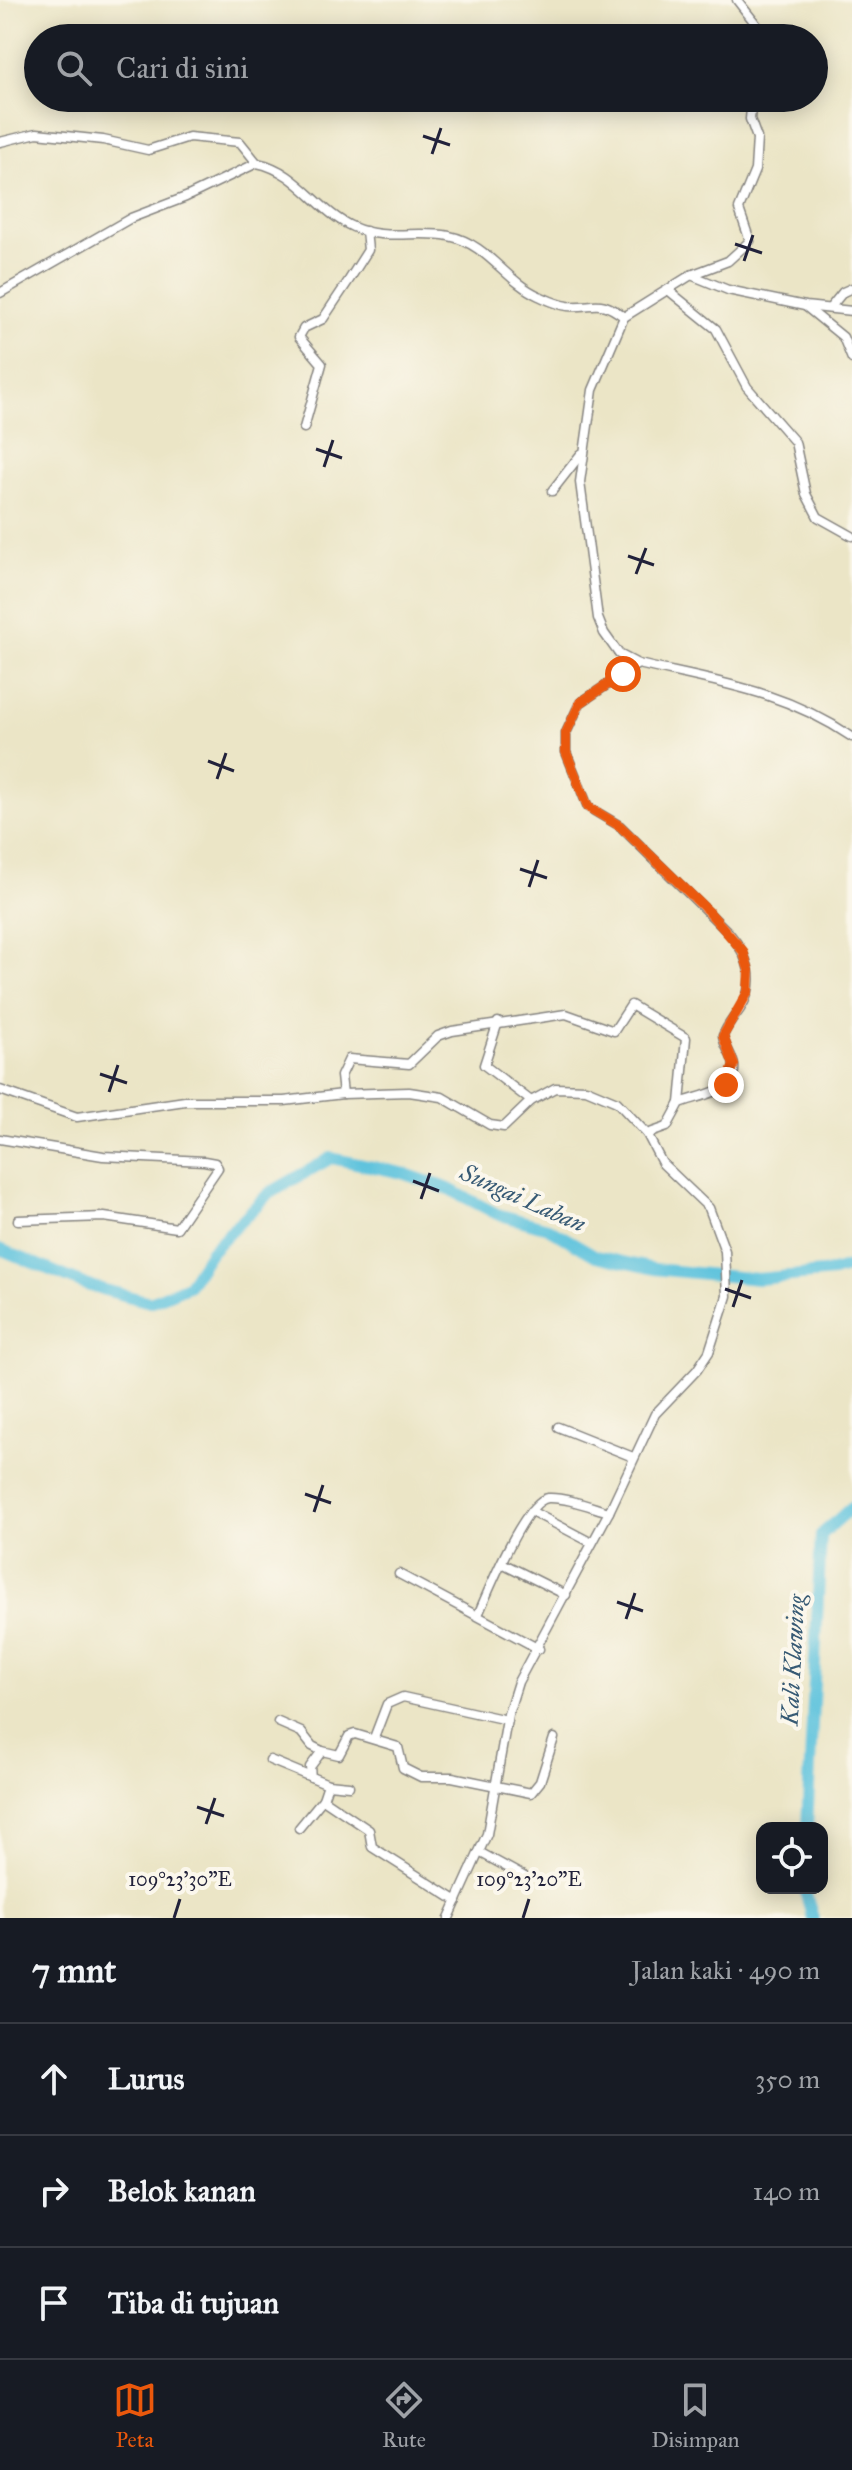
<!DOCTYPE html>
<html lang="id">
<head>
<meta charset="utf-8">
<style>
	:root { --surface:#171b24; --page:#20242c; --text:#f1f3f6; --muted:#9ea1a6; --line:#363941; --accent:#ea580c }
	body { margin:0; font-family:"IM FELL Great Primer",serif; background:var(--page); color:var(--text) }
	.controls { position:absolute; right:24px; bottom:24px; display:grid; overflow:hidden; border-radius:16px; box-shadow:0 4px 20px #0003 }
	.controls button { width:72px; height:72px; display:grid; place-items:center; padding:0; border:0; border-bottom:2px solid var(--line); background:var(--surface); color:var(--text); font:40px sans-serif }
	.stop { position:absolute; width:24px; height:24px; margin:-18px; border:6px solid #ea580c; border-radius:50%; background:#fff }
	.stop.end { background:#ea580c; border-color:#fff; box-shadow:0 2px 8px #0008 }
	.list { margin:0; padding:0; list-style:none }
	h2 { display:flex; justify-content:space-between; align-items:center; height:104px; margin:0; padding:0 32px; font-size:34px }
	h2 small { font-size:26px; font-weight:400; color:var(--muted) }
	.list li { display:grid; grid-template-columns:52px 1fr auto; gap:24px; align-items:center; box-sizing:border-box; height:112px; padding:0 32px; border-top:2px solid var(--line) }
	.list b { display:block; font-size:30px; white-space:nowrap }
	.list em { font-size:26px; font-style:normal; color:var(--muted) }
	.icon { flex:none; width:44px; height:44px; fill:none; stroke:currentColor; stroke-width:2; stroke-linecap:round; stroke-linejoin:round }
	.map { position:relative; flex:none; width:852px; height:1918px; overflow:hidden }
	.search { position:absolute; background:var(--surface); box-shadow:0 4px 20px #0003; left:24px; right:24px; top:24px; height:88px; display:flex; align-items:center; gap:20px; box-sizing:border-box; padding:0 28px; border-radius:44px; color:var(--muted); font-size:30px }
	.sheet { height:440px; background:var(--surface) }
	nav { display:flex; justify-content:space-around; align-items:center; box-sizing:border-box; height:112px; border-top:2px solid var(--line); background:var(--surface); font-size:22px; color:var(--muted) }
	nav a { display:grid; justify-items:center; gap:4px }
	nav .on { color:var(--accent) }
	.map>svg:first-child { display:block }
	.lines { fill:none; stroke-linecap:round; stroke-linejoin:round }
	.river { stroke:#5fc3dd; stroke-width:12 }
	.street-casing { stroke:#868480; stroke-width:11 }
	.street { stroke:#fff; stroke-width:8 }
	.route { stroke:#ea580c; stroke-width:10 }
	.ticks { fill:none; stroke:#22223b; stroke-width:3 }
	.labels { text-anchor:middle; stroke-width:8; stroke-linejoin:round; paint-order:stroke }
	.water-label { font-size:24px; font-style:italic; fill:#375a74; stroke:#fbf7ec }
	.ticks-label { font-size:20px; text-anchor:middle; fill:#22223b; stroke:#fbf7ec; stroke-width:8; stroke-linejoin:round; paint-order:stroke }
</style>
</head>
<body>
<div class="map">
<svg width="852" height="1918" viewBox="0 0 852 1918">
	<rect width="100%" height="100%" fill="#fbf7ec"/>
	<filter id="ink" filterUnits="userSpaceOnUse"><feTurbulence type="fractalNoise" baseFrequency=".0125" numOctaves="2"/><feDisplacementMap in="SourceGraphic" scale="16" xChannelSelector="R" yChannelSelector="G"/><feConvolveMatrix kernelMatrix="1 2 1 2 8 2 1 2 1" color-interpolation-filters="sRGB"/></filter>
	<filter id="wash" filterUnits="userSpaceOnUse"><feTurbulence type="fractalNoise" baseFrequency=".006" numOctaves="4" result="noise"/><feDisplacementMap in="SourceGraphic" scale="32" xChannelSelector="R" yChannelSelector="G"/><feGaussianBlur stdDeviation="1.8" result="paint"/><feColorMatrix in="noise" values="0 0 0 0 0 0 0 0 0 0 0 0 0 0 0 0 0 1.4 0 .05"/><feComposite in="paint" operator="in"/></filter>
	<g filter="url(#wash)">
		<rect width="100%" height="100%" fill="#ebe5c6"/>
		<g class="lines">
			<g class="river">
				<polyline points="0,1249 86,1285 150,1302 188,1286 211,1251 268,1194 331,1158 402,1173 449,1189 497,1214 548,1228 596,1256 654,1269 758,1279 833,1272 852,1266"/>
				<polyline points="807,1828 821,1535 852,1507"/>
				<polyline points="804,1888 813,1918"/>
			</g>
		</g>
	</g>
	<g filter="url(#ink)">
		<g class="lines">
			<g class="street-casing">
				<g id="street">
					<polyline points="737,0 759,28 758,38"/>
					<polyline points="0,142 37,133 103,140 148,150 189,137 240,142 257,163"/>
					<polyline points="691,275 728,261 750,241 739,209 755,170 757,138 750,119 752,98"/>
					<polyline points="668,290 716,329 747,387 795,442 806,494 818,517 852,536"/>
					<path d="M0,293L131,218L186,197L257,163C298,171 317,211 353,227C383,241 417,230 449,236C488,244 505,281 539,296C548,300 558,305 568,306C595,308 599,297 624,317L593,390L580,482L598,618L604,633L619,654L638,664C717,682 783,690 852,737"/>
					<polyline points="805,306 843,337 852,359"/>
					<polyline points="830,308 843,292 852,288"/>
					<polyline points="624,317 691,275 728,290 805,306 852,311"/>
					<polyline points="304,428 322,364 299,337 304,328 323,319 349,280 368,250 366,231"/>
					<polyline points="552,491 581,454"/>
					<path d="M638,664L580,703L566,733V752L588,807L620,826L729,933C748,955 758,982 740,1009C734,1018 727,1025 723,1036C724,1047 733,1055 734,1066C737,1092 697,1096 680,1103L667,1127L647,1134"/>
					<polyline points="498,1022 484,1065 531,1101"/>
					<polyline points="0,1090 77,1117 185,1101 284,1101 343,1094 409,1092 442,1097 490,1125 504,1127 531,1101 555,1088 586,1089 617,1102 647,1134 662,1163 709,1208 725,1251 727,1296 709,1352 697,1370 655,1414 609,1512 518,1682 508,1714 487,1834 449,1918"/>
					<polyline points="343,1094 341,1076 349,1059 409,1064 438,1036 452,1031 566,1014 614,1031 631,1005 686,1038 680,1103"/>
					<polyline points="0,1139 103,1156 204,1161 215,1163 218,1168 177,1228 104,1217 18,1220"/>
					<polyline points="558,1427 633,1457"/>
					<polyline points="531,1511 592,1543"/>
					<polyline points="502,1563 566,1595"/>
					<polyline points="399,1574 539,1649"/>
					<path d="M478,1615C487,1594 525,1500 548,1498C566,1497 591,1507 609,1512"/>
					<polyline points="278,1722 301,1732 312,1746 322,1751"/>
					<polyline points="374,1738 387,1704 403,1697 507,1720"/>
					<polyline points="270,1760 311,1777"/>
					<polyline points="328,1784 349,1786"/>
					<polyline points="299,1828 323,1799"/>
					<polyline points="481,1853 525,1877"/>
					<polyline points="457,1901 372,1847 369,1830 323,1799 328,1784 311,1777 310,1767 322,1751 339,1755 349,1736 355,1734 398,1747 403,1768 421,1777 452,1777 531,1793 540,1782 554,1738"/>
				</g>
			</g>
			<use href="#street" class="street"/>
		</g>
	</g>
	<g class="lines" filter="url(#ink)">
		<polyline class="route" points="623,674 580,703 566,733 566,752 588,807 620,826 709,912 743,951 749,970 748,992 723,1036 734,1065 726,1085"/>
	</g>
	<path class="ticks" d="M423,136L450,145M432,154L441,128M735,244L762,253M744,261L753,235M316,449L342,458M324,467L333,440M628,556L654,565M636,574L646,548M208,761L234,771M217,779L226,753M520,869L547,878M529,887L538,860M100,1074L127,1083M109,1092L118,1065M413,1181L439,1191M421,1199L430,1173M725,1289L751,1298M733,1307L742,1280M305,1494L331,1503M314,1512L323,1485M617,1602L643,1611M626,1619L635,1593M197,1807L224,1816M206,1824L215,1798M174,1918L180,1899M523,1918L529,1899"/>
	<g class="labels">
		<g class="water-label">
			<text transform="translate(523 1198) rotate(24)" y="8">Sungai Laban</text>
			<text transform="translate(793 1660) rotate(-87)" y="8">Kali Klawing</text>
		</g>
	</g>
	<g class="ticks-label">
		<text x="180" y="1886">109°23'30"E</text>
		<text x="529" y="1886">109°23'20"E</text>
	</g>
</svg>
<div class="controls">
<button><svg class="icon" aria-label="locate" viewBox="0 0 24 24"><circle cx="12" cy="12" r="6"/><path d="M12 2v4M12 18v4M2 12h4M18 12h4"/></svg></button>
</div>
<div class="stop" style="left:623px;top:674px"></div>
<div class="stop end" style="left:726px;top:1085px"></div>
<div class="search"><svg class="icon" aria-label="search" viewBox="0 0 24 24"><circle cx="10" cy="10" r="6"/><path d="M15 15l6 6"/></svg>Cari di sini</div>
</div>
<section class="sheet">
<h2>7 mnt<small>Jalan kaki · 490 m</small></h2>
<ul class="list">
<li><svg class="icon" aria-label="ahead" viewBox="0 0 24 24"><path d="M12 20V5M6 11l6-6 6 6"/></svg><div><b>Lurus</b></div><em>350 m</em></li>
<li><svg class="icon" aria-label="right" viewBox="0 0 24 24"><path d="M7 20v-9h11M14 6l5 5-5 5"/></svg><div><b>Belok kanan</b></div><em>140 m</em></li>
<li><svg class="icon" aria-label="arrive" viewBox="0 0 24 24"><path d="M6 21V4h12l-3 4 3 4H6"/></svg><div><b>Tiba di tujuan</b></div></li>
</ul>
</section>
<nav>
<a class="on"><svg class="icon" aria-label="map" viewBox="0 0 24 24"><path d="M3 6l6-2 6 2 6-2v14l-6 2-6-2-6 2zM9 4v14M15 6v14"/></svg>Peta</a>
<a><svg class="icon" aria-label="directions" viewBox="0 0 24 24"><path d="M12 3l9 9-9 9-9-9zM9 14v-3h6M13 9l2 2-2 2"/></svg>Rute</a>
<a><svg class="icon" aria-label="saved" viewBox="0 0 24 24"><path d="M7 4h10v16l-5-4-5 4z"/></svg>Disimpan</a>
</nav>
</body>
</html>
